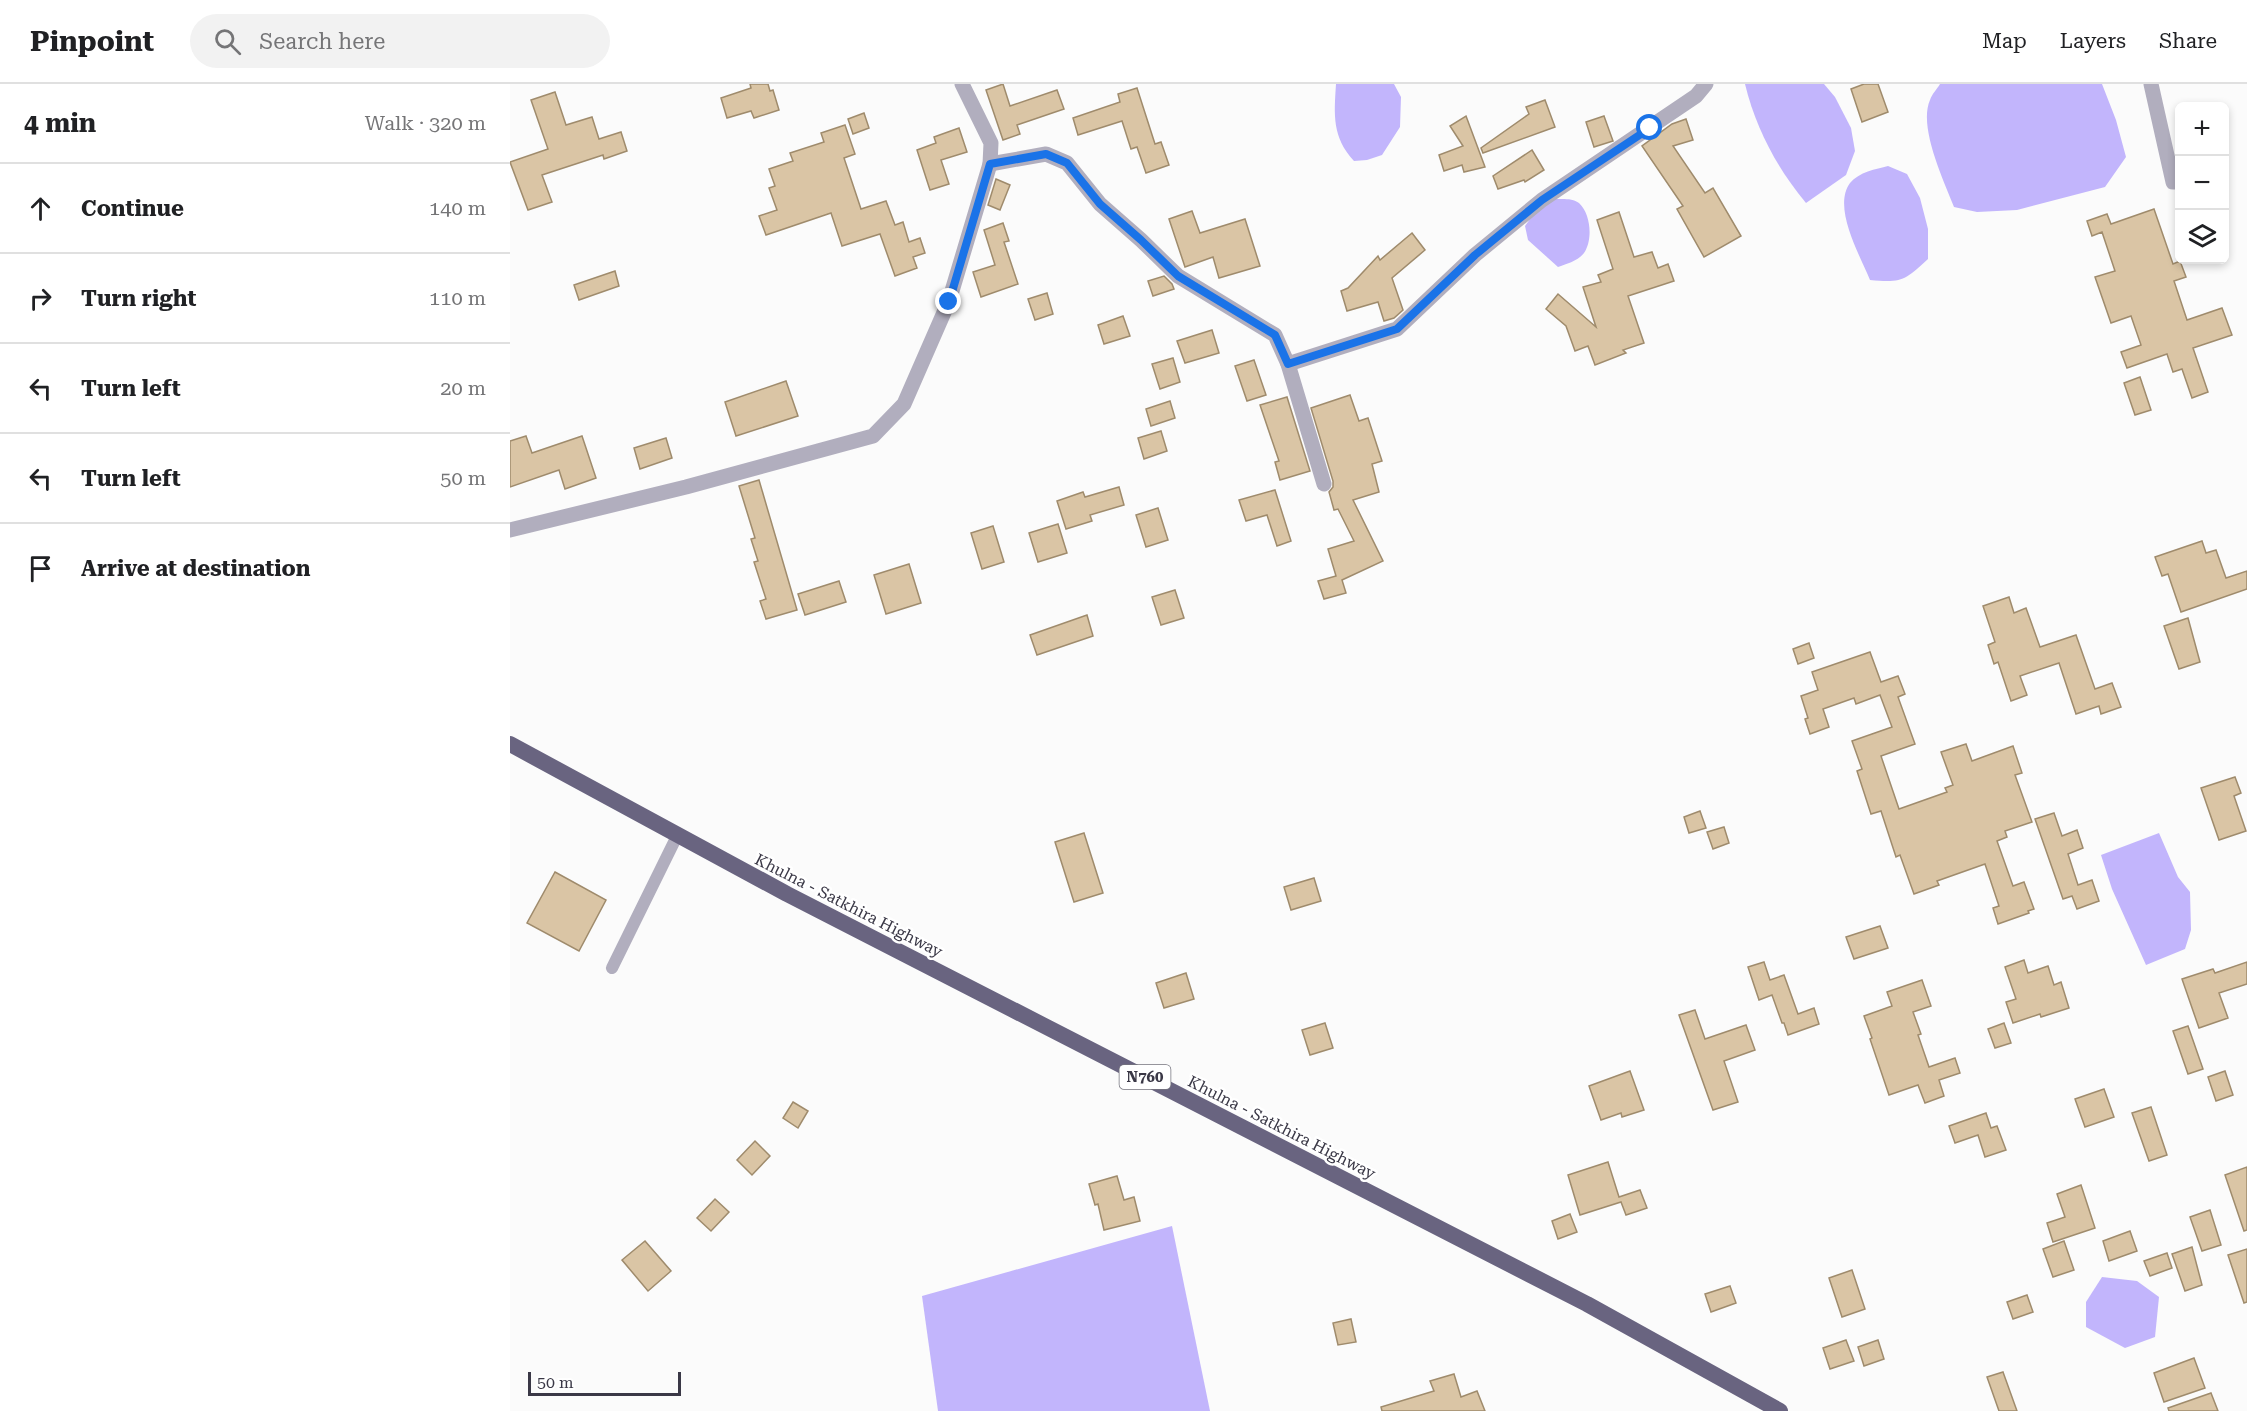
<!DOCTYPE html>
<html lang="en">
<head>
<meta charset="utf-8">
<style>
	:root { --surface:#fff; --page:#f2f2f2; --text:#202124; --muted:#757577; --line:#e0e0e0 }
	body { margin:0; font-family:"Roboto Serif",serif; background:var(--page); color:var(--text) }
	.controls { position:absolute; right:18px; top:18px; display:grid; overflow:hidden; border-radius:9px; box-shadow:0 3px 9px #0003 }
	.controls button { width:54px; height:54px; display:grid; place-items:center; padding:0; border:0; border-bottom:2px solid var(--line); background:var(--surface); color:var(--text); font:30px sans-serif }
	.scale { position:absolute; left:18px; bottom:15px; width:153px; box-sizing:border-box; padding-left:6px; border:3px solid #3a3846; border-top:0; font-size:16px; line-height:21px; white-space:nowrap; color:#3a3846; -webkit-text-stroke:4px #fff; paint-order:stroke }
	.stop { position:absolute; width:18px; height:18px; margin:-14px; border:4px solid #1a73e8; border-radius:50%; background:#fff }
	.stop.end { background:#1a73e8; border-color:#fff; box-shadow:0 2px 6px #0008 }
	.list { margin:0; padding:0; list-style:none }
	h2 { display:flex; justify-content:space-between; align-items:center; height:78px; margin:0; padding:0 24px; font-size:26px }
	h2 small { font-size:20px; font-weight:400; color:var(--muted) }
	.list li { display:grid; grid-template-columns:39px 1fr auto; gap:18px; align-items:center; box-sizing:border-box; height:90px; padding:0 24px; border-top:2px solid var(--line) }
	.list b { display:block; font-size:22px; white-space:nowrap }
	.list em { font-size:20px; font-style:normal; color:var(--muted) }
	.icon { flex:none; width:33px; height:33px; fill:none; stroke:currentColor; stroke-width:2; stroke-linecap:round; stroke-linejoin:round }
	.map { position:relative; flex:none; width:1737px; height:1327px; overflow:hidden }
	header { display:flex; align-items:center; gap:36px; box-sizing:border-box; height:84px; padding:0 30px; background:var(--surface); border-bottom:2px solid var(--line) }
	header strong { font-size:28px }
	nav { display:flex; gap:33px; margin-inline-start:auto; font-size:21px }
	.search { width:420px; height:54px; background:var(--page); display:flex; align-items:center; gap:15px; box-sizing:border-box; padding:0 21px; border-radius:33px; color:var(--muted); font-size:22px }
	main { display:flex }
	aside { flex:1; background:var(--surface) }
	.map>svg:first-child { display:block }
	.water { fill:#c2b5fc }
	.building { fill:#dac5a5; stroke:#9f8b6c; stroke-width:1.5 }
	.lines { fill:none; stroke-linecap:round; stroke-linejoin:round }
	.service { stroke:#b1aebe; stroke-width:12 }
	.minor { stroke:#b1aebe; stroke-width:15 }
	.trunk { stroke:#696480; stroke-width:16 }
	.route { stroke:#1a73e8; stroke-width:8 }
	.labels { text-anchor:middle; stroke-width:5; stroke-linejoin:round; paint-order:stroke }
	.shield { fill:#fff; stroke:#75747e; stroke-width:1.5 }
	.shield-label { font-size:15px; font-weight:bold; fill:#3a3846 }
	.street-label { font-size:16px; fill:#3a3846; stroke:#fff }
</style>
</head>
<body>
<header>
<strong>Pinpoint</strong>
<div class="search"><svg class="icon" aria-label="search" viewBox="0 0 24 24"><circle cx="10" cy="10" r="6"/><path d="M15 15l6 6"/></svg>Search here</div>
<nav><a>Map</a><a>Layers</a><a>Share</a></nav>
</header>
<main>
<aside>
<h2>4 min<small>Walk · 320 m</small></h2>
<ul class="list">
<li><svg class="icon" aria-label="ahead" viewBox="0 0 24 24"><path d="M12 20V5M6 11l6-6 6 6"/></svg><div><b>Continue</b></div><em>140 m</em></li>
<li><svg class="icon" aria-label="right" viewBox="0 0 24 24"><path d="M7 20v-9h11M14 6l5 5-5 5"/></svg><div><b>Turn right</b></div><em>110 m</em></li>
<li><svg class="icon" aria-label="left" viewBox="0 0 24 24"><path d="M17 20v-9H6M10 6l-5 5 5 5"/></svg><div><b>Turn left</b></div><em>20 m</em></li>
<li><svg class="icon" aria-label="left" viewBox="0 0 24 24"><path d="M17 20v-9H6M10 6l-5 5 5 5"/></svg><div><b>Turn left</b></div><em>50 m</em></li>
<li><svg class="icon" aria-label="arrive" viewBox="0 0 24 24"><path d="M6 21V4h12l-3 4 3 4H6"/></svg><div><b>Arrive at destination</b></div></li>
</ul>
</aside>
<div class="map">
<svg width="1737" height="1327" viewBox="0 0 1737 1327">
	<rect width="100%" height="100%" fill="#fbfbfb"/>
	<g class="water">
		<path d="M826,0H884L891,13L890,43L872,71L857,76L844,77C822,53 824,31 826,0Z"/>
		<path d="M1235,0H1314L1325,13L1341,44L1345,67L1336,91L1296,119C1267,84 1246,45 1235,0Z"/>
		<path d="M1430,0H1592L1606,36L1616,73L1595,103L1507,126L1467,128L1444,123C1434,97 1408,43 1420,16C1422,10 1427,5 1430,0Z"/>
		<path d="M1378,82L1397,90L1410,114L1418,145V175C1395,196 1393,199 1360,196C1350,171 1322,124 1340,99C1349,88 1366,85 1378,82Z"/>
		<path d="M1045,115C1053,115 1063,114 1069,119C1081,130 1083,156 1074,169C1068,177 1056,180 1048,183L1018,156L1015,142L1025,128Z"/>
		<polygon points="1649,749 1668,793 1680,808 1681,846 1675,865 1636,881 1602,805 1591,771"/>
		<polygon points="662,1142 700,1327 428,1327 412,1212"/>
		<polygon points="1592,1193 1627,1197 1649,1213 1645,1253 1615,1264 1576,1243 1576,1218"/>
	</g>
	<g class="building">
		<polygon points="240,0 258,0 260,7 263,6 269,26 244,34 241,27 217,34 211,14 241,4"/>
		<polygon points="493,0 500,22 547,6 554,25 507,41 510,50 493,56 476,6"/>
		<polygon points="1354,0 1368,0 1378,28 1352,38 1341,5"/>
		<polygon points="627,4 645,60 651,58 659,81 636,89 627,63 621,65 612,37 568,51 563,34 610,18 608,10"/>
		<polygon points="45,8 56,41 82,33 89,55 111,48 117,67 94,75 93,71 32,91 42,118 18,126 0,78 38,65 21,16"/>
		<polygon points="1035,16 1045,43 973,69 971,64 1019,30 1016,23"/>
		<polygon points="354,29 359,44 343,50 338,35"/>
		<polygon points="956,32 975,83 954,88 952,81 934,87 929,71 953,62 940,42"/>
		<polygon points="1094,32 1103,57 1084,63 1076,38"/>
		<polygon points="1176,35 1183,56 1163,62 1195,109 1203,104 1231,152 1194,173 1167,125 1173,122 1132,62 1162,40"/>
		<polygon points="335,41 345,70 334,74 351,125 376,117 385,141 393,138 399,158 410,154 415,169 403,173 407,184 385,192 370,150 332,162 321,129 256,151 249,132 267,126 259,104 265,102 259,85 283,77 280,69 314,58 311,49"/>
		<polygon points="449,44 457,68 431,76 439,100 420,106 407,66 426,59 424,53"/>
		<polygon points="1022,66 1034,86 1015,98 1014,96 988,105 983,92"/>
		<polygon points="486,95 500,101 490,126 478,121"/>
		<polygon points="1644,125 1663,180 1670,177 1676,193 1664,197 1677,236 1712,224 1722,251 1683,264 1698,308 1682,314 1672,285 1663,288 1657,270 1617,284 1611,268 1631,261 1621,232 1601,239 1585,193 1605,187 1592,148 1582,152 1577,137 1597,130 1601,140"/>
		<polygon points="682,127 690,149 735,135 750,182 709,194 703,173 675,183 659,135"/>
		<polygon points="1109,128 1124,173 1142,168 1148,184 1158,180 1164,197 1118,212 1134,259 1113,266 1116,269 1085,281 1078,262 1065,267 1056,242 1036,225 1048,210 1086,243 1073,203 1091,198 1088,191 1103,185 1087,136"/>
		<polygon points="493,139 499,157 494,158 508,200 471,213 463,188 485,181 474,146"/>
		<polygon points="902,149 915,166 882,194 893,226 884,234 874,237 868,218 837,227 831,207 838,204 868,172 870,176"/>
		<polygon points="105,187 109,202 69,216 64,201"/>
		<polygon points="654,192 662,200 664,205 643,212 638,197"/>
		<polygon points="537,209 543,230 525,236 518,215"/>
		<polygon points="613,232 620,252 594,260 588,241"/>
		<polygon points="702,246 709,269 675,279 667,257"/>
		<polygon points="663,274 670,298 650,305 642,280"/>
		<polygon points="744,276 756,311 737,317 725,282"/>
		<polygon points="1630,293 1641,326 1625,331 1614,299"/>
		<polygon points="276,297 288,332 226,352 215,318"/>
		<polygon points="840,311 849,337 858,334 872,377 862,380 869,408 843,416 873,477 832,496 836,509 814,515 808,497 826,492 818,465 844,457 828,425 824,426 819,408 823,403 823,397 801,324"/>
		<polygon points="777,313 800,387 770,396 765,378 769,377 750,321"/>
		<polygon points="660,317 665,334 641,342 636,325"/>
		<polygon points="651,347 657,367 634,375 628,354"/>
		<polygon points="16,352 22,369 72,352 86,394 55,405 49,386 0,403 0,357"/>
		<polygon points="156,354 162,374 130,385 124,364"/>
		<polygon points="249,396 287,526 256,535 250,517 256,515 244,478 248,477 241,455 245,454 229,402"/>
		<polygon points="609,403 614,421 580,431 582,437 556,445 547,417 573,408 575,413"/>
		<polygon points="765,406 781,457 767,462 757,431 736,437 729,416"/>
		<polygon points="648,424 658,456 636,463 626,431"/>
		<polygon points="548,440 557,469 528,478 519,449"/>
		<polygon points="483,442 494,478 472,485 461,449"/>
		<polygon points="1692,457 1696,469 1706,466 1716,494 1737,487 1737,505 1671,528 1658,490 1652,492 1645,473"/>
		<polygon points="399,480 411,519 376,530 364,491"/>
		<polygon points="329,497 336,518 295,531 288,510"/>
		<polygon points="665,506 674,534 651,541 642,513"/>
		<polygon points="1499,513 1504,529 1516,524 1530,563 1566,551 1585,605 1602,599 1611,623 1591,630 1589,622 1566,630 1549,579 1510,592 1517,611 1501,617 1488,578 1484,580 1478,561 1485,558 1473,522"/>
		<polygon points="577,531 583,552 527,571 520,551"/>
		<polygon points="1678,534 1690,578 1669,585 1654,542"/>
		<polygon points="1299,559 1304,574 1288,580 1283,565"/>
		<polygon points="1360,568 1371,598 1388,592 1395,610 1388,613 1405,660 1371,672 1389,725 1437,708 1435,704 1443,701 1431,668 1456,660 1462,677 1503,662 1512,689 1505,691 1522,738 1495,747 1497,753 1487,757 1503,802 1514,798 1524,825 1518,827 1519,829 1488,840 1483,824 1489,822 1475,780 1427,797 1429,801 1404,810 1390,771 1386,773 1371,727 1361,730 1347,687 1352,685 1342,657 1382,643 1370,611 1346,620 1344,614 1313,625 1319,643 1300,650 1295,635 1298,634 1291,612 1308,606 1302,588"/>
		<polygon points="1725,693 1731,709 1724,712 1736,747 1709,756 1691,704"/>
		<polygon points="1190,727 1196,744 1179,749 1174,733"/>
		<polygon points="1544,729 1552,752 1567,746 1573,764 1558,770 1568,801 1582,796 1589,817 1567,825 1562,812 1553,815 1525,735"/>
		<polygon points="1214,743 1219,759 1203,765 1197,748"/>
		<polygon points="574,749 593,809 564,818 545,758"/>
		<polygon points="45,788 96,816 69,867 17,839"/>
		<polygon points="804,794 811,817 781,826 774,803"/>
		<polygon points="1370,842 1378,864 1344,875 1336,853"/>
		<polygon points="1514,876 1518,889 1538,882 1544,901 1551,898 1559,924 1531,933 1530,930 1503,939 1496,918 1506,915 1495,883"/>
		<polygon points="1254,878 1260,896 1274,891 1288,930 1304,924 1309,940 1278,951 1274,939 1272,939 1262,911 1249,916 1238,883"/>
		<polygon points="1737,878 1737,900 1709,909 1718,934 1689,944 1672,895 1703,885 1705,889"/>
		<polygon points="676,889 684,915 654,924 646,899"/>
		<polygon points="1412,896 1421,922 1403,928 1411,950 1408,951 1419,983 1445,974 1450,989 1429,996 1434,1012 1415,1019 1408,1001 1379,1011 1360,955 1362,954 1354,932 1382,922 1377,908"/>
		<polygon points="1185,926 1195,955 1236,941 1245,966 1214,977 1228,1018 1203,1026 1169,931"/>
		<polygon points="815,939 823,964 800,971 792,946"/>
		<polygon points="1494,939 1501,959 1485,964 1478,945"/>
		<polygon points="1678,942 1693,985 1678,990 1663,947"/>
		<polygon points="1120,987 1134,1026 1112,1033 1111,1029 1091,1036 1079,1002"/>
		<polygon points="1715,987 1723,1011 1706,1017 1698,993"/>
		<polygon points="1594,1005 1604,1033 1575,1043 1565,1015"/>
		<polygon points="283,1018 298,1027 288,1044 273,1034"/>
		<polygon points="1641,1023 1657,1071 1639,1077 1622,1029"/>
		<polygon points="1476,1029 1481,1044 1487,1042 1496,1066 1475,1073 1468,1051 1445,1059 1439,1042"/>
		<polygon points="245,1057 260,1072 242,1091 227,1076"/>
		<polygon points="1098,1078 1109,1113 1130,1106 1137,1124 1116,1131 1111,1118 1070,1131 1058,1091"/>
		<polygon points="1737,1083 1737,1146 1734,1147 1715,1091"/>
		<polygon points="607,1092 614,1116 624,1113 630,1137 594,1146 588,1120 585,1121 579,1100"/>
		<polygon points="1571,1101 1585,1144 1543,1158 1537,1139 1555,1133 1547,1110"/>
		<polygon points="205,1115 219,1128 201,1147 187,1134"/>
		<polygon points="1700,1126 1711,1161 1692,1167 1680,1133"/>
		<polygon points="1060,1130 1067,1148 1048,1155 1042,1137"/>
		<polygon points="1620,1147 1627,1167 1599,1177 1593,1157"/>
		<polygon points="135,1157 161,1187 138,1207 112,1176"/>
		<polygon points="1554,1157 1564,1186 1543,1193 1533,1165"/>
		<polygon points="1682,1163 1692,1201 1675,1207 1662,1170"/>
		<polygon points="1737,1165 1737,1218 1734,1219 1718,1171"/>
		<polygon points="1657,1169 1662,1184 1640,1192 1634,1177"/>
		<polygon points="1342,1186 1355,1225 1332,1233 1319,1194"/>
		<polygon points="1220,1202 1226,1219 1201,1228 1195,1210"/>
		<polygon points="1517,1211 1523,1228 1503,1235 1497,1218"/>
		<polygon points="841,1235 846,1258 828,1261 823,1239"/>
		<polygon points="1336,1256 1344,1277 1320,1285 1313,1264"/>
		<polygon points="1368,1256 1374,1275 1354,1282 1348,1263"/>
		<polygon points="1684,1274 1695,1304 1654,1318 1644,1289"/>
		<polygon points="1493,1288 1507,1327 1489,1327 1477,1293"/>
		<polygon points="944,1290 951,1313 967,1307 975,1327 872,1327 871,1323 924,1307 920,1297"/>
		<polygon points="1701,1309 1708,1327 1659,1327 1658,1324"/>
	</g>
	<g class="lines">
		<polyline class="service" points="102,884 168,750"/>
		<g class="minor">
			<polyline points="1641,0 1663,98 1670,98"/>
			<polyline points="480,80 536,70 557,79 590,120 631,156 668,192 765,251 778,280 814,400"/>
			<polyline points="778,280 887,245 965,171 1032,116 1186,12 1196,0"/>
			<polyline points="0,446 176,403 363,352 394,320 439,217 480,80 481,59 452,0"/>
		</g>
		<polyline class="trunk" points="0,660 277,810 1077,1220 1270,1327"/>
	</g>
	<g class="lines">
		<polyline class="route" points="439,218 480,80 536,70 557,79 590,120 631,156 668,192 765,251 778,280 887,245 965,171 1032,116 1140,44"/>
	</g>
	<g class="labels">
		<rect class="shield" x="609.5" y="981" width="51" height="24" rx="4.5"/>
		<g class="shield-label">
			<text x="635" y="998">N760</text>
		</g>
		<g class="street-label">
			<text transform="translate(339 821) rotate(27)" y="6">Khulna - Satkhira Highway</text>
			<text transform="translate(772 1043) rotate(27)" y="6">Khulna - Satkhira Highway</text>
		</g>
	</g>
</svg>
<div class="controls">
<button>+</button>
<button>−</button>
<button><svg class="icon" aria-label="layers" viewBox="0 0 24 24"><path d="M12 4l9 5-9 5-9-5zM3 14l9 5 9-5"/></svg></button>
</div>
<div class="scale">50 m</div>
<div class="stop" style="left:1140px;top:44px"></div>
<div class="stop end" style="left:439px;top:218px"></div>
</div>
</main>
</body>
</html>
